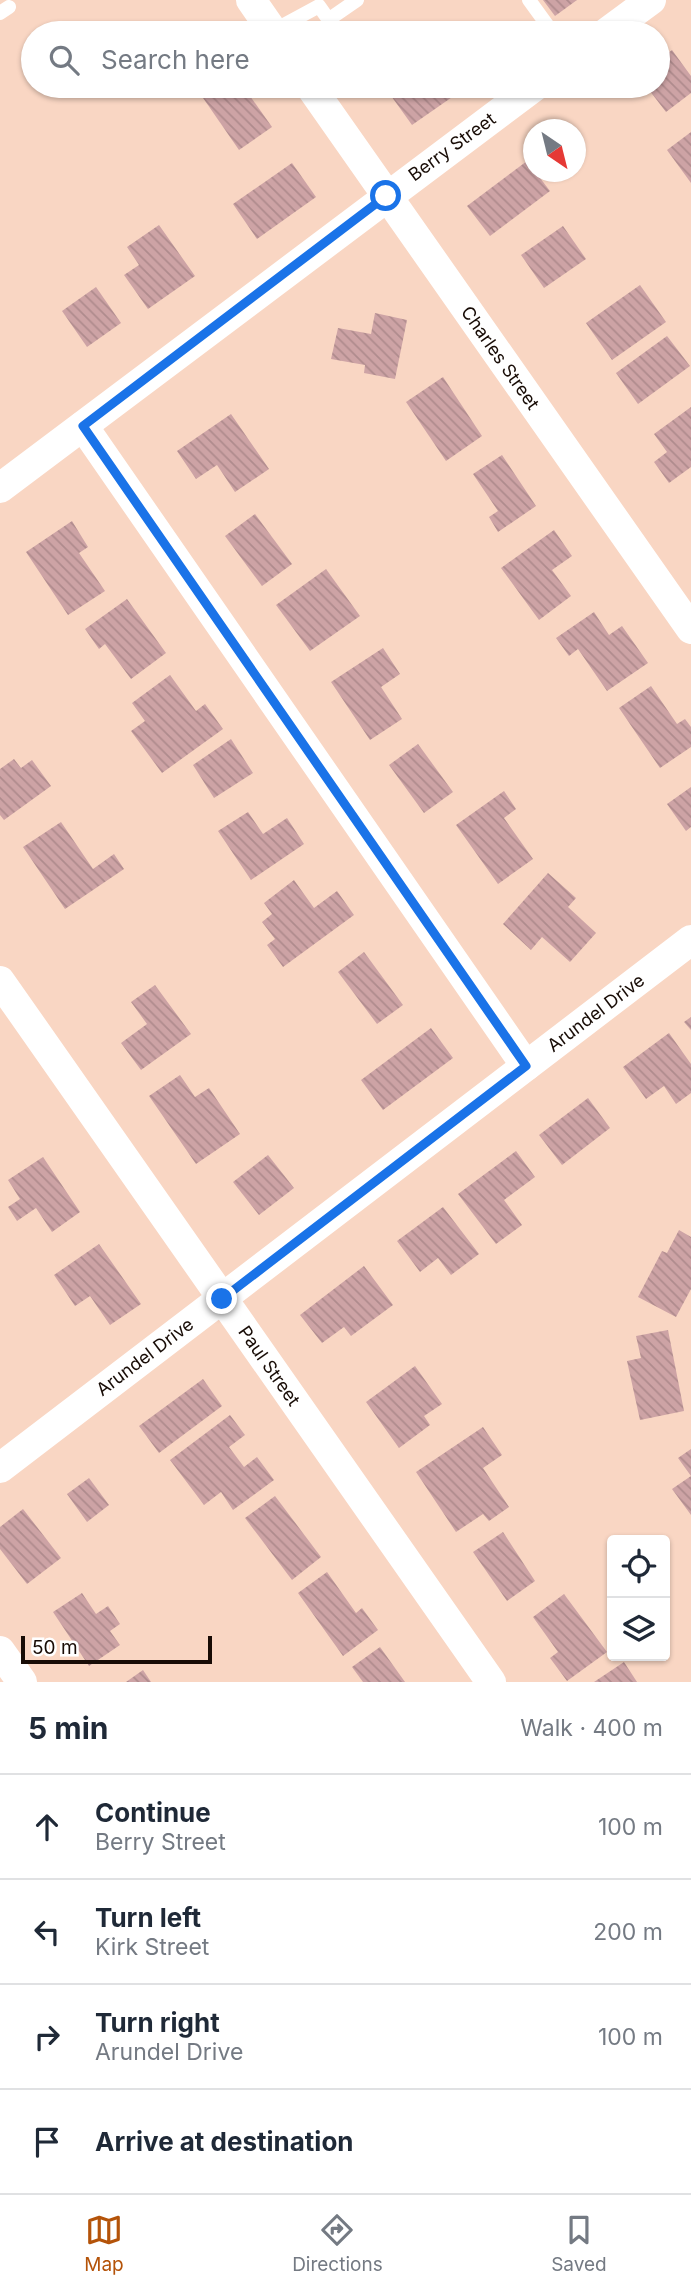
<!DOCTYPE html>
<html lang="en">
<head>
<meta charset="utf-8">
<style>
	:root { --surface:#fff; --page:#f6f6f7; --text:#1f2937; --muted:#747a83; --line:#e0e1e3; --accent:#b45309 }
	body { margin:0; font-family:Inter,sans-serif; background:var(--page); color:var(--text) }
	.controls { position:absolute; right:21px; bottom:21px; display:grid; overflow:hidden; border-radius:7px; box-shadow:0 2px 5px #0004 }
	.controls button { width:63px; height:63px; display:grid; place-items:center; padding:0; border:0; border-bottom:2px solid var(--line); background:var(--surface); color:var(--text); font:35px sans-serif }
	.compass { position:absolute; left:523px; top:119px; width:63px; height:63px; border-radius:50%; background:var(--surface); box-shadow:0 2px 5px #0004; rotate:145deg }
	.scale { position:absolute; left:21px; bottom:18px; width:191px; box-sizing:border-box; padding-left:7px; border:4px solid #180c06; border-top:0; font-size:19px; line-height:24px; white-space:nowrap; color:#180c06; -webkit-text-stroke:5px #fff; paint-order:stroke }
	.stop { position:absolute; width:21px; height:21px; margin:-16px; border:5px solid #1a73e8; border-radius:50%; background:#fff }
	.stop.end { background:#1a73e8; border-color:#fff; box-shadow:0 2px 7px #0008 }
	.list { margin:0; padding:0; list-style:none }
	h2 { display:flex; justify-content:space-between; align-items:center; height:91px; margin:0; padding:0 28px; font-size:30px }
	h2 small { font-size:23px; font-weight:400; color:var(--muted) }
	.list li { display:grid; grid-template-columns:46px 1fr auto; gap:21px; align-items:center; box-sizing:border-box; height:105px; padding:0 28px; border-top:2px solid var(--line) }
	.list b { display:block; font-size:26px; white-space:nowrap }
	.list p { margin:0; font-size:23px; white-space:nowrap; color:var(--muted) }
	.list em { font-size:23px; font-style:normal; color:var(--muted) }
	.icon { flex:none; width:38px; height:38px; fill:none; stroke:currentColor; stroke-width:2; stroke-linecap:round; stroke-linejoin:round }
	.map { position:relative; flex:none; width:691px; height:1682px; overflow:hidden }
	.search { position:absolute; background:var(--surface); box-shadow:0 2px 5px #0004; left:21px; right:21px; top:21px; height:77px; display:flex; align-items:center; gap:18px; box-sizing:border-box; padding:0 24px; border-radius:38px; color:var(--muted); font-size:26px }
	.sheet { height:511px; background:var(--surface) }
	nav { display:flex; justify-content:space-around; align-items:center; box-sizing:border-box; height:98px; border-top:2px solid var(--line); background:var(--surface); font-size:19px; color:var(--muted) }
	nav a { display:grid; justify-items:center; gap:4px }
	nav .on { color:var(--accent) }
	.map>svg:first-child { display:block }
	.building { fill:url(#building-back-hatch) }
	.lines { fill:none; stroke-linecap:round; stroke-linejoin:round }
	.lane { stroke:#fff; stroke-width:14 }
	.street { stroke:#fff; stroke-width:30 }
	.route { stroke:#1a73e8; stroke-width:9 }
	.labels { text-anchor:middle; stroke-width:5; stroke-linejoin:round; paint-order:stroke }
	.street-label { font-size:18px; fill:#180c06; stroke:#fff }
</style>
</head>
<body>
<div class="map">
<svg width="691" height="1682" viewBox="0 0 691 1682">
	<defs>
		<pattern id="building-back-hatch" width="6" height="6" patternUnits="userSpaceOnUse" patternTransform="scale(1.75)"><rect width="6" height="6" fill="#cda3a5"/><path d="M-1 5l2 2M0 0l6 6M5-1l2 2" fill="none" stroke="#af8b8d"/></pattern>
	</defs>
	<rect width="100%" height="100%" fill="#f9d6c3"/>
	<g class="building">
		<polygon points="543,0 577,0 555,16"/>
		<polygon points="672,50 691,76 691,93 666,112 646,86 658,86 658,61"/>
		<polygon points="214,86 243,86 272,127 239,150 201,95"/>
		<polygon points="384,86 468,86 412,125"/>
		<polygon points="691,132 691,183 667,150"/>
		<polygon points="527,161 550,191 490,236 467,206"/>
		<polygon points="292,163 316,197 257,239 233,204"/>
		<polygon points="159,225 195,276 148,309 124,275 139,265 127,247"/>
		<polygon points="563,226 586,259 544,288 521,255"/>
		<polygon points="640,285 666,322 612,360 586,323"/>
		<polygon points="96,287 121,323 87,347 62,311"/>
		<polygon points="375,313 407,320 395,379 364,373 365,365 331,359 338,328 371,334"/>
		<polygon points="667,336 690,366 638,404 616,373"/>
		<polygon points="443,377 482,436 446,461 406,402"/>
		<polygon points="691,407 691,467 669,483 654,462 667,452 654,434"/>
		<polygon points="231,414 269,469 235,492 217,465 196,479 177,451"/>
		<polygon points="502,455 536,506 498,532 489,517 498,511 473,474"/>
		<polygon points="255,514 292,564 262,586 225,536"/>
		<polygon points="72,521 88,547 79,553 105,591 68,615 26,552"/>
		<polygon points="554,530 572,556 552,570 571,596 539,620 501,568"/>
		<polygon points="326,569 360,616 310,651 276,605"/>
		<polygon points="127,599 166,653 131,679 105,644 99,649 85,629"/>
		<polygon points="594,612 609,635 622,626 648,663 607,691 578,649 569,656 556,638"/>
		<polygon points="383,648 400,674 381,687 402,719 370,740 331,682"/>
		<polygon points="170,675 196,711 205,704 223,729 162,773 131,731 145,721 132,703"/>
		<polygon points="651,686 677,724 685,719 691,727 691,747 660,768 619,708"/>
		<polygon points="231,739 253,773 214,798 193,765"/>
		<polygon points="418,744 453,792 424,813 389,765"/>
		<polygon points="14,759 21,768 32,760 51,786 4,820 0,815 0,769"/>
		<polygon points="691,787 691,827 686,831 667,804"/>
		<polygon points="504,791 516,809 504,818 533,859 498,884 456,825"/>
		<polygon points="248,812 263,834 287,818 304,844 251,880 218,831"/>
		<polygon points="61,822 93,869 114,854 124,869 65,909 23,847"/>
		<polygon points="548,873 576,898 568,907 596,933 570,962 542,937 531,950 503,924"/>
		<polygon points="294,880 314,908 337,891 354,915 283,967 267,945 275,939 262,922 272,914 264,903"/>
		<polygon points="364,952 403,1005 377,1024 338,972"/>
		<polygon points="155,985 191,1034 141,1070 121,1043 147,1024 131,1002"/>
		<polygon points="691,1017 691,1030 684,1022"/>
		<polygon points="431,1028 453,1058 383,1110 361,1080"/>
		<polygon points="669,1033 691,1064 691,1093 676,1104 664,1086 646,1099 623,1067"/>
		<polygon points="180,1075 195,1097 209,1088 240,1134 196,1164 149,1096"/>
		<polygon points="588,1098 610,1128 562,1165 539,1135"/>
		<polygon points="516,1151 535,1177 504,1200 522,1225 496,1244 458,1194"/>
		<polygon points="268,1155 294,1188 259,1215 233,1182"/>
		<polygon points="43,1157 80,1212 52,1232 36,1208 17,1221 8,1207 20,1199 8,1180"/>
		<polygon points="443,1207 479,1254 451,1275 438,1258 420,1272 397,1241"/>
		<polygon points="679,1230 691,1237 691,1289 676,1317 638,1297 662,1251 667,1253"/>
		<polygon points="99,1244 141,1304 110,1325 90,1296 75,1306 54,1275"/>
		<polygon points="364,1266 393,1305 351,1336 344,1327 322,1343 300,1315"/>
		<polygon points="668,1330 684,1411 640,1420 627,1361 641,1358 636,1336"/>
		<polygon points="415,1366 442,1404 424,1416 430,1425 399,1448 366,1402"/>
		<polygon points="203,1379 222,1406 159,1453 139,1426"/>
		<polygon points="230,1415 245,1435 229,1447 244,1467 257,1457 274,1480 233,1510 221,1492 204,1505 170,1460"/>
		<polygon points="483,1427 502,1455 483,1468 509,1507 489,1521 483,1514 456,1532 416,1472"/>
		<polygon points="691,1449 691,1515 672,1489 691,1476 678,1458"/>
		<polygon points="89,1478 109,1505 87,1522 67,1494"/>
		<polygon points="275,1496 321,1557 292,1580 245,1518"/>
		<polygon points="23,1509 61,1558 27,1584 0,1549 0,1527"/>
		<polygon points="503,1532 535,1581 507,1601 473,1552"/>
		<polygon points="327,1572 356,1613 362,1608 378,1630 343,1656 298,1593"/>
		<polygon points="82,1593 96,1614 108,1606 120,1624 110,1631 120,1645 89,1666 53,1612"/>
		<polygon points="564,1594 607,1652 567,1681 550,1658 558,1652 533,1617"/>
		<polygon points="380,1647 405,1682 363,1682 352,1667"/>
		<polygon points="624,1662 637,1682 594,1682"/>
		<polygon points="143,1670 151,1682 126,1682"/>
	</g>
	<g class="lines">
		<g class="lane">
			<polyline points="529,0 553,33"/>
			<polyline points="0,13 9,7"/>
			<polyline points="328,20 357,0"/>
			<polyline points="273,31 319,6 338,33"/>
		</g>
		<g class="street">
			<polyline points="251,0 274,33"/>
			<polyline points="606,33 651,0"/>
			<polyline points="310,86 691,629"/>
			<polyline points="83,426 526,1066"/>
			<polyline points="0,488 535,86"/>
			<polyline points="0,981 491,1682"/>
			<polyline points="0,1468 691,940"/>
			<polyline points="0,1651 22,1682"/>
		</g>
	</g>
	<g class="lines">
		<polyline class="route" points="222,1299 526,1066 83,426 386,196"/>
	</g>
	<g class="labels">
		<g class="street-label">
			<text transform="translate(452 147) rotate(-36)" y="6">Berry Street</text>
			<text transform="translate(500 358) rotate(55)" y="6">Charles Street</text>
			<text transform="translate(596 1013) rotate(-37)" y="6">Arundel Drive</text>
			<text transform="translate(145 1357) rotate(-37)" y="6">Arundel Drive</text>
			<text transform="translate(269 1366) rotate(55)" y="6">Paul Street</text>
		</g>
	</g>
</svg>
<div class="controls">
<button><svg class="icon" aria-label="locate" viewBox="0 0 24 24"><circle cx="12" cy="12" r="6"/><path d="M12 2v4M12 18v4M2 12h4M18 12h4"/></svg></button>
<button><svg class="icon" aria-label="layers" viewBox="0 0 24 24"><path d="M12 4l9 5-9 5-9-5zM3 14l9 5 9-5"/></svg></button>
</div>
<svg class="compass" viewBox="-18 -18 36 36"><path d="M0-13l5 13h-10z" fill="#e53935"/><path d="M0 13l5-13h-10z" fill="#747a83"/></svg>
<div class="scale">50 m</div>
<div class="stop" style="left:386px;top:196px"></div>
<div class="stop end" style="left:222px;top:1299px"></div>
<div class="search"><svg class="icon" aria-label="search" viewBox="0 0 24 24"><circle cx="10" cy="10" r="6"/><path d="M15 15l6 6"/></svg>Search here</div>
</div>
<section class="sheet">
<h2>5 min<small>Walk · 400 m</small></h2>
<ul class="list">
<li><svg class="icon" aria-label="ahead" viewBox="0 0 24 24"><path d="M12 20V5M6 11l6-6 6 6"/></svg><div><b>Continue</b><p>Berry Street</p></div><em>100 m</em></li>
<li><svg class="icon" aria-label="left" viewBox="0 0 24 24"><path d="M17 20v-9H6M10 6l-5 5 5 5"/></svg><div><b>Turn left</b><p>Kirk Street</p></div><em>200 m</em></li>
<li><svg class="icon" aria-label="right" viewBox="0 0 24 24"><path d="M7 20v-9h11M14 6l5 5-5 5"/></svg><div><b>Turn right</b><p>Arundel Drive</p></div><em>100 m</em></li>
<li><svg class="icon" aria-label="arrive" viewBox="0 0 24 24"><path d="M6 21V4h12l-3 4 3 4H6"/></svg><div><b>Arrive at destination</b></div></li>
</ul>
</section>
<nav>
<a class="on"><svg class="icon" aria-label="map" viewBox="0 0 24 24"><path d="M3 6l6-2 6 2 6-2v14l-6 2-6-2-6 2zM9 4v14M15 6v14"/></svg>Map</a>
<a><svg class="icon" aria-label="directions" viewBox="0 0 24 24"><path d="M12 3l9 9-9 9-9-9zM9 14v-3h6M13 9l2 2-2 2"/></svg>Directions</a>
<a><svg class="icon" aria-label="saved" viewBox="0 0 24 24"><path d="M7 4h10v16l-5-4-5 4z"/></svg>Saved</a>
</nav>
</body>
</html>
